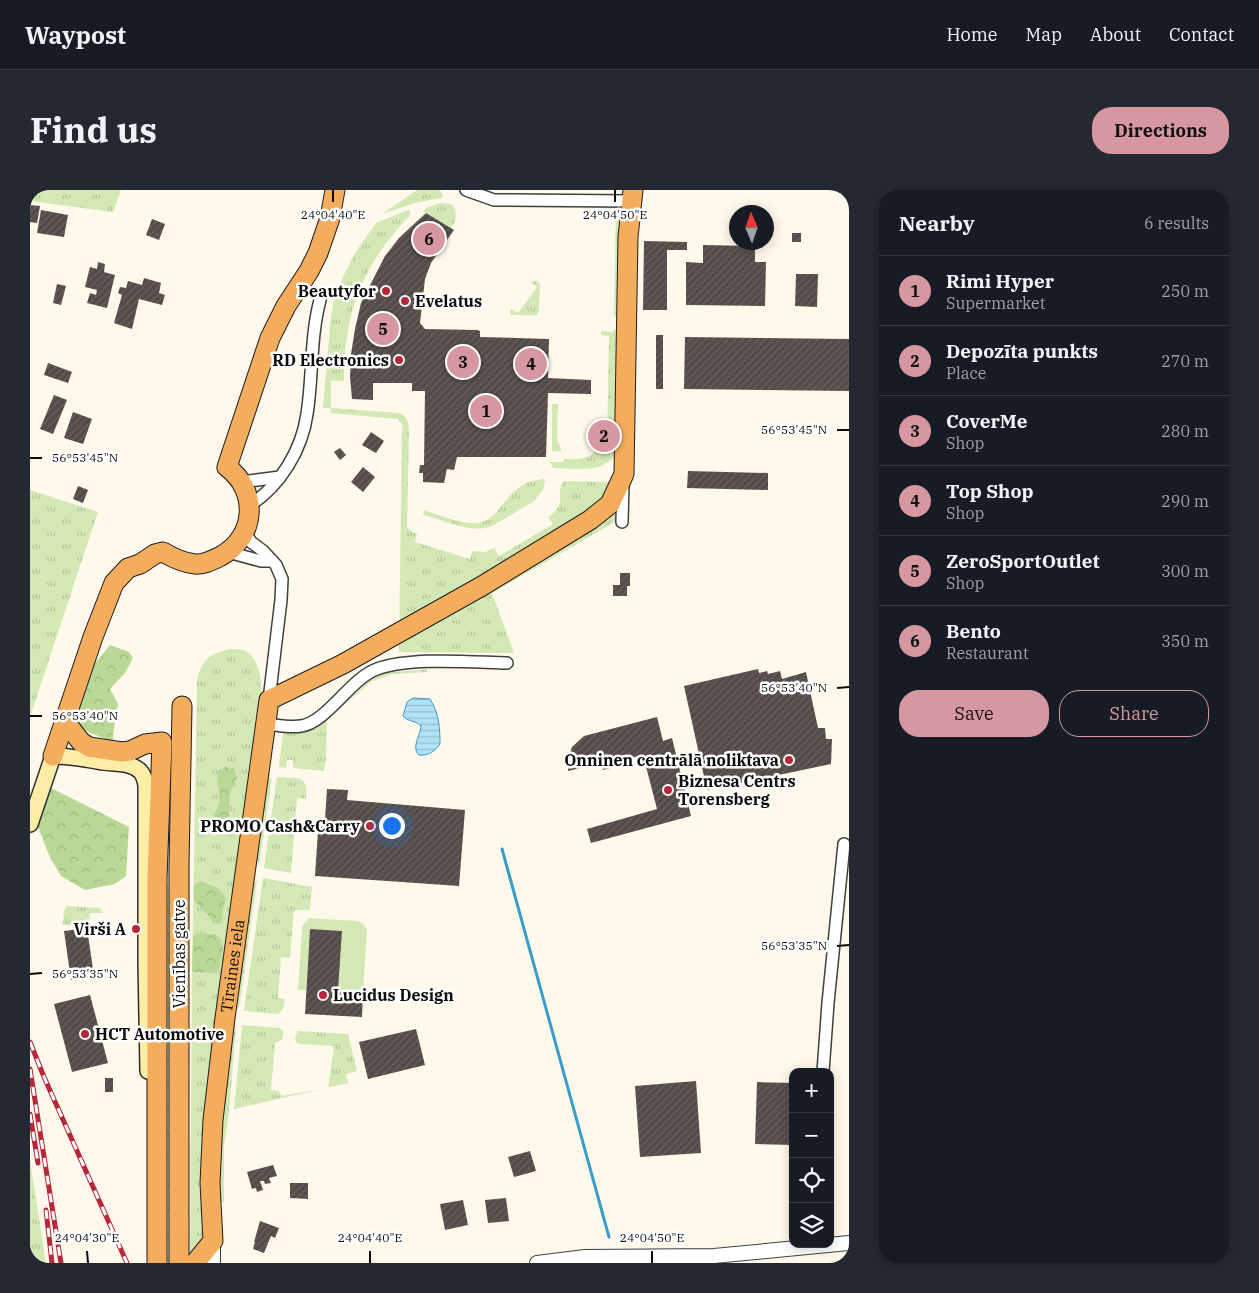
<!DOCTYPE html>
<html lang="en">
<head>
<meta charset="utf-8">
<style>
	:root { --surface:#171b24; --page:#242831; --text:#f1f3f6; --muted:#9ea1a6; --line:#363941; --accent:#d797a1 }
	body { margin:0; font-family:"IBM Plex Serif",serif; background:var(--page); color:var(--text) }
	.controls { position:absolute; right:15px; bottom:15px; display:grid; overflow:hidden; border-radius:10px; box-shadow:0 2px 12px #0003 }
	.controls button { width:45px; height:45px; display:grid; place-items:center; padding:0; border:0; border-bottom:1px solid var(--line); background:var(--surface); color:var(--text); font:25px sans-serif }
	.compass { position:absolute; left:699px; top:15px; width:45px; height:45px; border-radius:50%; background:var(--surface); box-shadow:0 2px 12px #0003; rotate:358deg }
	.you { position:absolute; left:361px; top:635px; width:18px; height:18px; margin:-12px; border:4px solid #fff; border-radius:50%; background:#1a73e8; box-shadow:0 0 0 8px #1a73e833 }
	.badge { display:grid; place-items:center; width:32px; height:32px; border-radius:50%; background:var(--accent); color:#111; font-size:16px; font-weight:700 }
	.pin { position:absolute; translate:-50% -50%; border:2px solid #fff; box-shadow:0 1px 5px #0006 }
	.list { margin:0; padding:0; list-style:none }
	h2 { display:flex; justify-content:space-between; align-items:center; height:65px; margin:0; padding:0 20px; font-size:21px }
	h2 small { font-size:16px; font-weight:400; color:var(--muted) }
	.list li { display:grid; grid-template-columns:32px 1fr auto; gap:15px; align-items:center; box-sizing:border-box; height:70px; padding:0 20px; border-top:1px solid var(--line) }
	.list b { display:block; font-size:19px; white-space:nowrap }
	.list p { margin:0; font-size:16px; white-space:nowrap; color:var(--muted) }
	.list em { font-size:16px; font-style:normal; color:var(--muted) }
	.actions { display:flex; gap:10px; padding:15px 20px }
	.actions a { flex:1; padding:11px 0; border:1px solid var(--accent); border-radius:20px; text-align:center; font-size:18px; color:var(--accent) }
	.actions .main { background:var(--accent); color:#111 }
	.icon { flex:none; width:28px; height:28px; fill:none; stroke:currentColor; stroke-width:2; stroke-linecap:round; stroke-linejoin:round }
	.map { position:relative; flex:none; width:819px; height:1073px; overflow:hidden; border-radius:20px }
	header { display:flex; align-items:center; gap:30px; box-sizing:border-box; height:70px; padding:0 25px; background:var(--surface); border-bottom:1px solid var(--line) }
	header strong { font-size:24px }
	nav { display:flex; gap:28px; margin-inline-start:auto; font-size:18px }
	.intro { display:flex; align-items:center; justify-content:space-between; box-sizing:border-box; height:120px; padding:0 30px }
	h1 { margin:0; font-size:35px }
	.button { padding:12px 22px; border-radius:20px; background:var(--accent); color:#111; font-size:18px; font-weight:700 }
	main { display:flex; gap:30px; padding:0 30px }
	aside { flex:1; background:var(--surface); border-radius:20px; box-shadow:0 2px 12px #0003 }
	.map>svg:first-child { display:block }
	.grass { fill:url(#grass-tufts) }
	.forest { fill:url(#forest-crowns) }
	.park { fill:#d4e8b6 }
	.water { fill:url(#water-rules); stroke:#3a9cca }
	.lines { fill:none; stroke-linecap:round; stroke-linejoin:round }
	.stream { stroke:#3a9cca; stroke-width:3 }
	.building { fill:url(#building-hatch) }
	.minor-casing { stroke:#3f3f3f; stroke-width:14 }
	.tertiary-casing { stroke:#3f3f3f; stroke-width:16 }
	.secondary-casing { stroke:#2e2e2e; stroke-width:18 }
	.trunk-casing { stroke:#1d1d1d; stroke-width:21 }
	.minor { stroke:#fff; stroke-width:11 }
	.tertiary { stroke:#fff; stroke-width:14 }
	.secondary { stroke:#fdeda7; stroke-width:15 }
	.trunk { stroke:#f4ac5d; stroke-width:19 }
	.rail-casing { stroke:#b82739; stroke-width:5 }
	.rail { stroke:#fff; stroke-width:3; stroke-dasharray:9; stroke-linecap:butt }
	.ticks { fill:none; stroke:#0c0c0c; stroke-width:2 }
	.poi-dot { fill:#b82739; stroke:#fff; stroke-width:2 }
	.labels { text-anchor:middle; stroke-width:5; stroke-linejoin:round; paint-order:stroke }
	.poi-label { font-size:16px; font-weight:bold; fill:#0c0c0c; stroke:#fff; text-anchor:end }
	.street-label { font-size:16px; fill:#0c0c0c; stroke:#fff }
	.ticks-label { font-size:12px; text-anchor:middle; fill:#0c0c0c; stroke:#fff; stroke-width:5; stroke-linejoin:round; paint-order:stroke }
</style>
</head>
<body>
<header>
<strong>Waypost</strong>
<nav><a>Home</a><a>Map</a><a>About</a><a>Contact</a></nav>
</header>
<div class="intro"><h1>Find us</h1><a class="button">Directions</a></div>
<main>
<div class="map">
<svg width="819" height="1073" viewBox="0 0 819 1073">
	<defs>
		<pattern id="grass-tufts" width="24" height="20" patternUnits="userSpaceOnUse" patternTransform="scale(1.25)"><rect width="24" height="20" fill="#d4e8b6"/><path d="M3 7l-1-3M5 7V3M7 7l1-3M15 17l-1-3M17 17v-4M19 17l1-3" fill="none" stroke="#b5c69b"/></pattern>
		<pattern id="forest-crowns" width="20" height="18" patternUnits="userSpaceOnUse" patternTransform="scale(1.25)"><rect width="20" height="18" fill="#b9d896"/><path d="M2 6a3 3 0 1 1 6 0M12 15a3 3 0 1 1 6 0" fill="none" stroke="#9eb880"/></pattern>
		<pattern id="water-rules" width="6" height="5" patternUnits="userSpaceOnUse" patternTransform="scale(1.25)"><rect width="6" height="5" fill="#b1e1f5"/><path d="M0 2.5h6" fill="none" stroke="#97c0d1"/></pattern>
		<pattern id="building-hatch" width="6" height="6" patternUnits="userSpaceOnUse" patternTransform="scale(1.25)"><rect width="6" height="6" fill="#544c48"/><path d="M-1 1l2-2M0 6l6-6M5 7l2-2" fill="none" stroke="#68615e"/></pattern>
	</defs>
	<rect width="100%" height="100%" fill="#fff9eb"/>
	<g class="grass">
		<polygon points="0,0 91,0 83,22 0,11"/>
		<polygon points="387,0 410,0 413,5 412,8 385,13 352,24"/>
		<path d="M411,13L421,14C428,21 427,31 421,38L393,21L398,17Z"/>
		<polygon points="586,15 592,20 588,124 584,127"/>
		<path d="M378,20L380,22V25C332,76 314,122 314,191H301V218L368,223C378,225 379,234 379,243L377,337L382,342L387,344L385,352L440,369L442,361L455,362L464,358L469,366L523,334L518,327C539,313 524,303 534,291L581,292L588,303L585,332L462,403L484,463L369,462L372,234L368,229L301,223L300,218H293L300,137L303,114L314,85L325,63L346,33Z"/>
		<polygon points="506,90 510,94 509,120 507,125 481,125 480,121 481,119 488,123 507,97 501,92"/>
		<path d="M584,139L588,142C583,166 589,180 589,204C590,224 587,246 585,266C569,284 547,278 524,278L519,272H533L535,269C550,269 562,270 569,255H577L579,146L571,145V141L583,142Z"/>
		<polygon points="522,214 528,214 527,249 532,261 522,261"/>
		<path d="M515,289L514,298L504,311L462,336C441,344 415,331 394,325L393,322L394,320C410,325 431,335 448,333C474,329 474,291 515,289Z"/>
		<polygon points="0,300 68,322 0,527"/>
		<path d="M201,459C205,459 210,459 213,460C231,468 231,491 232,507L174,1073H160L162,782L167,491C171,470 180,463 201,459Z"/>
		<polygon points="396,479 397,482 363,484 342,491 297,529 296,568 294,581 263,578 263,570 257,570 256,578 249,577 253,543 275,542 284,538 344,487 355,483"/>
		<polygon points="242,587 229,676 226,669 237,591"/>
		<path d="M247,587C267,589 279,583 276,609L267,608L261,683L234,678Z"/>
		<polygon points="233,688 282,697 280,720 264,720 260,768 251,767 248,808 255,809 253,819 248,824 214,821"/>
		<polygon points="135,690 142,703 142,1073 133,1073"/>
		<polygon points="227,690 210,813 208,820 205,815 221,696"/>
		<polygon points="37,716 70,718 73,723 60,723 59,735 33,735 34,721"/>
		<polygon points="212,835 250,838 254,842 252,850 245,853 241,900 249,901 251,906 298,898 304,856 269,854 266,852 265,847 268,841 318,844 327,881 316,884 318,893 204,919"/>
		<polygon points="206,838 199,923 194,956 194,1013 190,1010 188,990 190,955 200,848 202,840"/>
		<polygon points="0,970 16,1073 0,1073"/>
	</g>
	<g class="forest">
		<polygon points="80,455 99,462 103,468 95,483 80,499 88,514 83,545 84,553 43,535 62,477"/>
		<path d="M196,577L204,578L207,588C205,592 202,596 201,600C197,612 203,626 196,637L188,636L183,627C185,622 189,616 190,611C191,599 185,594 188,581Z"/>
		<polygon points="21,598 99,637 96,686 85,694 55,700 31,686 19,665 8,637"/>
		<path d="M170,692L187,697L196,708L193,719L192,733L182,731C177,722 171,718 164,710V695Z"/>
		<polygon points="173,744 185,744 191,749 193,759 189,780 182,783 162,782 163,745"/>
	</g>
	<polygon class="park" points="279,728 328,731 333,734 337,739 333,803 308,801 312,741 280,739 276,800 268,800 272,737 275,732"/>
	<path class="water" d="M383,508L400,509C409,523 410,538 410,554C405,561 399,566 389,565C381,557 390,547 391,536C385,530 378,532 373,526L377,512Z"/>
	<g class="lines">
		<polyline class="stream" points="472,659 579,1047"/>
	</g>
	<g class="building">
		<polygon points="0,15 10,16 7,33 0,32"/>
		<polygon points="11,20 38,25 34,47 7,43"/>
		<polygon points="396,23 424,40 401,73 395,89 390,133 395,139 447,140 450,141 450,147 519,149 518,188 561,190 561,204 518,203 516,267 427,267 424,280 417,279 414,293 393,292 393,283 389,283 390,275 394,275 395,201 382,201 382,193 343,193 343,210 322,209 320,187 321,164 325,139 331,113 355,66 369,48"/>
		<polygon points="122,29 135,34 129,50 116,45"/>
		<rect x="762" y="43" width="9" height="9"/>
		<polygon points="614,51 657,52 657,60 637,60 637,120 613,120"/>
		<polygon points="673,55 725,56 725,72 736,72 735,116 656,115 656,72 673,73"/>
		<polygon points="68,72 75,74 74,82 85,85 77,118 57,113 60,103 66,105 67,100 55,97 60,77 67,79"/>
		<polygon points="766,84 788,84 787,117 765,116"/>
		<polygon points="114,88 131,93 129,103 135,105 132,115 109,109 102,139 84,133 92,105 88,103 90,97 96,98 98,91 112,95"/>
		<polygon points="27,94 36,96 31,115 23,113"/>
		<rect x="626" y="145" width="7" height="54"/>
		<polygon points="655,147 819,149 819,201 654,199"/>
		<polygon points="18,173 42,182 38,193 14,185"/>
		<polygon points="24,205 37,210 23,244 10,239"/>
		<polygon points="43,222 62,229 53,254 34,248"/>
		<polygon points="571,239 578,239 577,253 571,253"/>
		<polygon points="341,242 354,251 346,263 332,255"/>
		<polygon points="310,258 316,265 310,270 304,262"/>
		<polygon points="333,277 345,287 333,302 321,292"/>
		<polygon points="658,281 738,283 738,300 657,298"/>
		<polygon points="48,296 58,300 53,313 43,309"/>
		<polygon points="590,383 600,383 600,396 597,396 597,406 583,406 583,395 590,395"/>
		<polygon points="728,479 729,483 737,481 738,484 750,481 752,489 776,482 788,538 795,538 796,549 802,549 801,574 677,600 654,496"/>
		<polygon points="627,527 633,551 642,548 661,626 561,653 557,639 627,619 613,565 601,568 602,572 573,580 571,573 538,581 538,569 542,557 554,546"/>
		<polygon points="297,599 318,600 317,610 435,620 429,696 285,686 288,641 286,633 295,629"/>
		<polygon points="57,738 64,786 41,790 34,741"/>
		<polygon points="280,739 312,741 308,801 333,803 332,827 275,824"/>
		<polygon points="60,805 78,873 42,882 24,814"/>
		<polygon points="386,839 395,875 338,889 329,852"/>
		<rect x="75" y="888" width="8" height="14"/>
		<polygon points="666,891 671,963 610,967 605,896"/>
		<polygon points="727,892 763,893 763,955 725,954"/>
		<polygon points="500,961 506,981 484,987 478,967"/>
		<polygon points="243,975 247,986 239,988 241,993 235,994 234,991 230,991 233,1000 227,1002 226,998 222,999 217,982"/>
		<polygon points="260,993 278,993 278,1009 260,1008"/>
		<polygon points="476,1008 479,1031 458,1033 455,1010"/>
		<polygon points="433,1010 438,1035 415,1040 410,1014"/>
		<polygon points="230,1031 249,1038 245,1048 241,1046 234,1063 223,1059 225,1052 224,1052"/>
	</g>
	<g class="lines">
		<g class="minor-casing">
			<g id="minor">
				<polyline points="436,0 464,10 601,11"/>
				<polyline points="211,292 250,287"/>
				<path d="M220,315C250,296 272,260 277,224C283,186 280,148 290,110"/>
				<polyline points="592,332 593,293"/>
				<polyline points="214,341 221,352 233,361 246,375 252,389 251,410 239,510"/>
				<polyline points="198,362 231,371 242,371"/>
				<path d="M236,534C247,535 260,538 271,536C296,533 321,488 347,479C381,467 439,472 477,473"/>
				<polyline points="793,882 798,813 814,654"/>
			</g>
		</g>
		<g class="tertiary-casing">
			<g id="tertiary">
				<polyline points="183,1073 183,1051"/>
				<polyline points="507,1073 555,1067 684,1066 819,1053"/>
			</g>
		</g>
		<g class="secondary-casing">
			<path id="secondary" d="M0,634L23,566C40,566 56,569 73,572C86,574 100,572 110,581C114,585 115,590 116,595V772L118,881"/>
		</g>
		<g class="trunk-casing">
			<g id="trunk">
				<polyline points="34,530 51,552 59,557 92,562 100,561 115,554 132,552 127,689 127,1073"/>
				<path d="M23,566L63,447L84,393L98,378L110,374L125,364L133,362C143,368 154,373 165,374C174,375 183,370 191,366C226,347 229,301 197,277L240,148L256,116L279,81L288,63L300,28L305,0"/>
				<polyline points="149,1073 149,676 152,516"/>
				<path id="s1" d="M165,1073L183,1051L180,993L183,930L195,828L239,510L313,474L452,396L560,330L580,314L594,284L598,47L603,0"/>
			</g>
		</g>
		<use href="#minor" class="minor"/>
		<use href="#tertiary" class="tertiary"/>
		<use href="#secondary" class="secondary"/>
		<use href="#trunk" class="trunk"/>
		<g class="rail-casing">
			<g id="rail">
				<polyline points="0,852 14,887 97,1073"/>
				<polyline points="0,879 31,1073"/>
				<polyline points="0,924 8,973"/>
				<polyline points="16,1020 22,1073"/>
			</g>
		</g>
		<use href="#rail" class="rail"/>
	</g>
	<path class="ticks" d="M303,0V12M585,0V12M807,240H819M0,268H12M807,498L819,497M0,526H12M807,756L819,755M0,784L12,783M57,1061L58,1073M340,1061V1073M622,1061V1073"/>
	<g class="poi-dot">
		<circle cx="356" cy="101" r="5"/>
		<circle cx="375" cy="111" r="5"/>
		<circle cx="369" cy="170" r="5"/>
		<circle cx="759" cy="570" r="5"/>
		<circle cx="638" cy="600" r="5"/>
		<circle cx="340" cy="636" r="5"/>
		<circle cx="106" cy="739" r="5"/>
		<circle cx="293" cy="805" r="5"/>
		<circle cx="55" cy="844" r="5"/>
	</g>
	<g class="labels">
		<g class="poi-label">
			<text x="346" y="107">Beautyfor</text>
			<text x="385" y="117" text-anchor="start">Evelatus</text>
			<text x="359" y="176">RD Electronics</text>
			<text x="749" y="576">Onninen centrālā noliktava</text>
			<text x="648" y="597" text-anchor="start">Biznesa Centrs<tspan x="648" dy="18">Torensberg</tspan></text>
			<text x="330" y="642">PROMO Cash&amp;Carry</text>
			<text x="96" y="745">Virši A</text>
			<text x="303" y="811" text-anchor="start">Lucidus Design</text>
			<text x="65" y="850" text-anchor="start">HCT Automotive</text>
		</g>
		<g class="street-label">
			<text transform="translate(149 764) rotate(-90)" y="6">Vienības gatve</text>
			<text dy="6" stroke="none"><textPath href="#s1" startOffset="305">Tīraines iela</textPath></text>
		</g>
	</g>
	<g class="ticks-label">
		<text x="303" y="29">24°04'40"E</text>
		<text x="585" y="29">24°04'50"E</text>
		<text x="764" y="244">56°53'45"N</text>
		<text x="55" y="272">56°53'45"N</text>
		<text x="764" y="502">56°53'40"N</text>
		<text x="55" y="530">56°53'40"N</text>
		<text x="764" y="760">56°53'35"N</text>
		<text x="55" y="788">56°53'35"N</text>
		<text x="57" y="1052">24°04'30"E</text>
		<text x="340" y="1052">24°04'40"E</text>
		<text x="622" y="1052">24°04'50"E</text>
	</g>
</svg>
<div class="controls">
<button>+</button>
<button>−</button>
<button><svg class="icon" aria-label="locate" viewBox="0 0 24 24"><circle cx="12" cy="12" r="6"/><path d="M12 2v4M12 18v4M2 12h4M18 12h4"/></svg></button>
<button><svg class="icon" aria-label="layers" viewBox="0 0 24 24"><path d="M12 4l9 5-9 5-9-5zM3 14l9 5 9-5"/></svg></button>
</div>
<svg class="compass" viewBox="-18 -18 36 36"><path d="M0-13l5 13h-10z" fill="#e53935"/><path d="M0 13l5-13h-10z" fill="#9ea1a6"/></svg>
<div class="you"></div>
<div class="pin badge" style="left:456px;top:221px">1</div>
<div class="pin badge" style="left:574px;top:246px">2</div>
<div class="pin badge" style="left:433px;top:172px">3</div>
<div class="pin badge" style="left:501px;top:174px">4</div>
<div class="pin badge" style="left:353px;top:139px">5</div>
<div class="pin badge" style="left:399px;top:49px">6</div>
</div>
<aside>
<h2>Nearby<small>6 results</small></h2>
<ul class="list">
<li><span class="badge">1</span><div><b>Rimi Hyper</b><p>Supermarket</p></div><em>250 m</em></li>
<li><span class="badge">2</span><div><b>Depozīta punkts</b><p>Place</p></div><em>270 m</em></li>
<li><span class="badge">3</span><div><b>CoverMe</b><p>Shop</p></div><em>280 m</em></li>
<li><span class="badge">4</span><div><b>Top Shop</b><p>Shop</p></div><em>290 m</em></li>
<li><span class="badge">5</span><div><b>ZeroSportOutlet</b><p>Shop</p></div><em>300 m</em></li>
<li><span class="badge">6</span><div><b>Bento</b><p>Restaurant</p></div><em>350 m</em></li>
</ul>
<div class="actions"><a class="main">Save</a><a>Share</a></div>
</aside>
</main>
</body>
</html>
